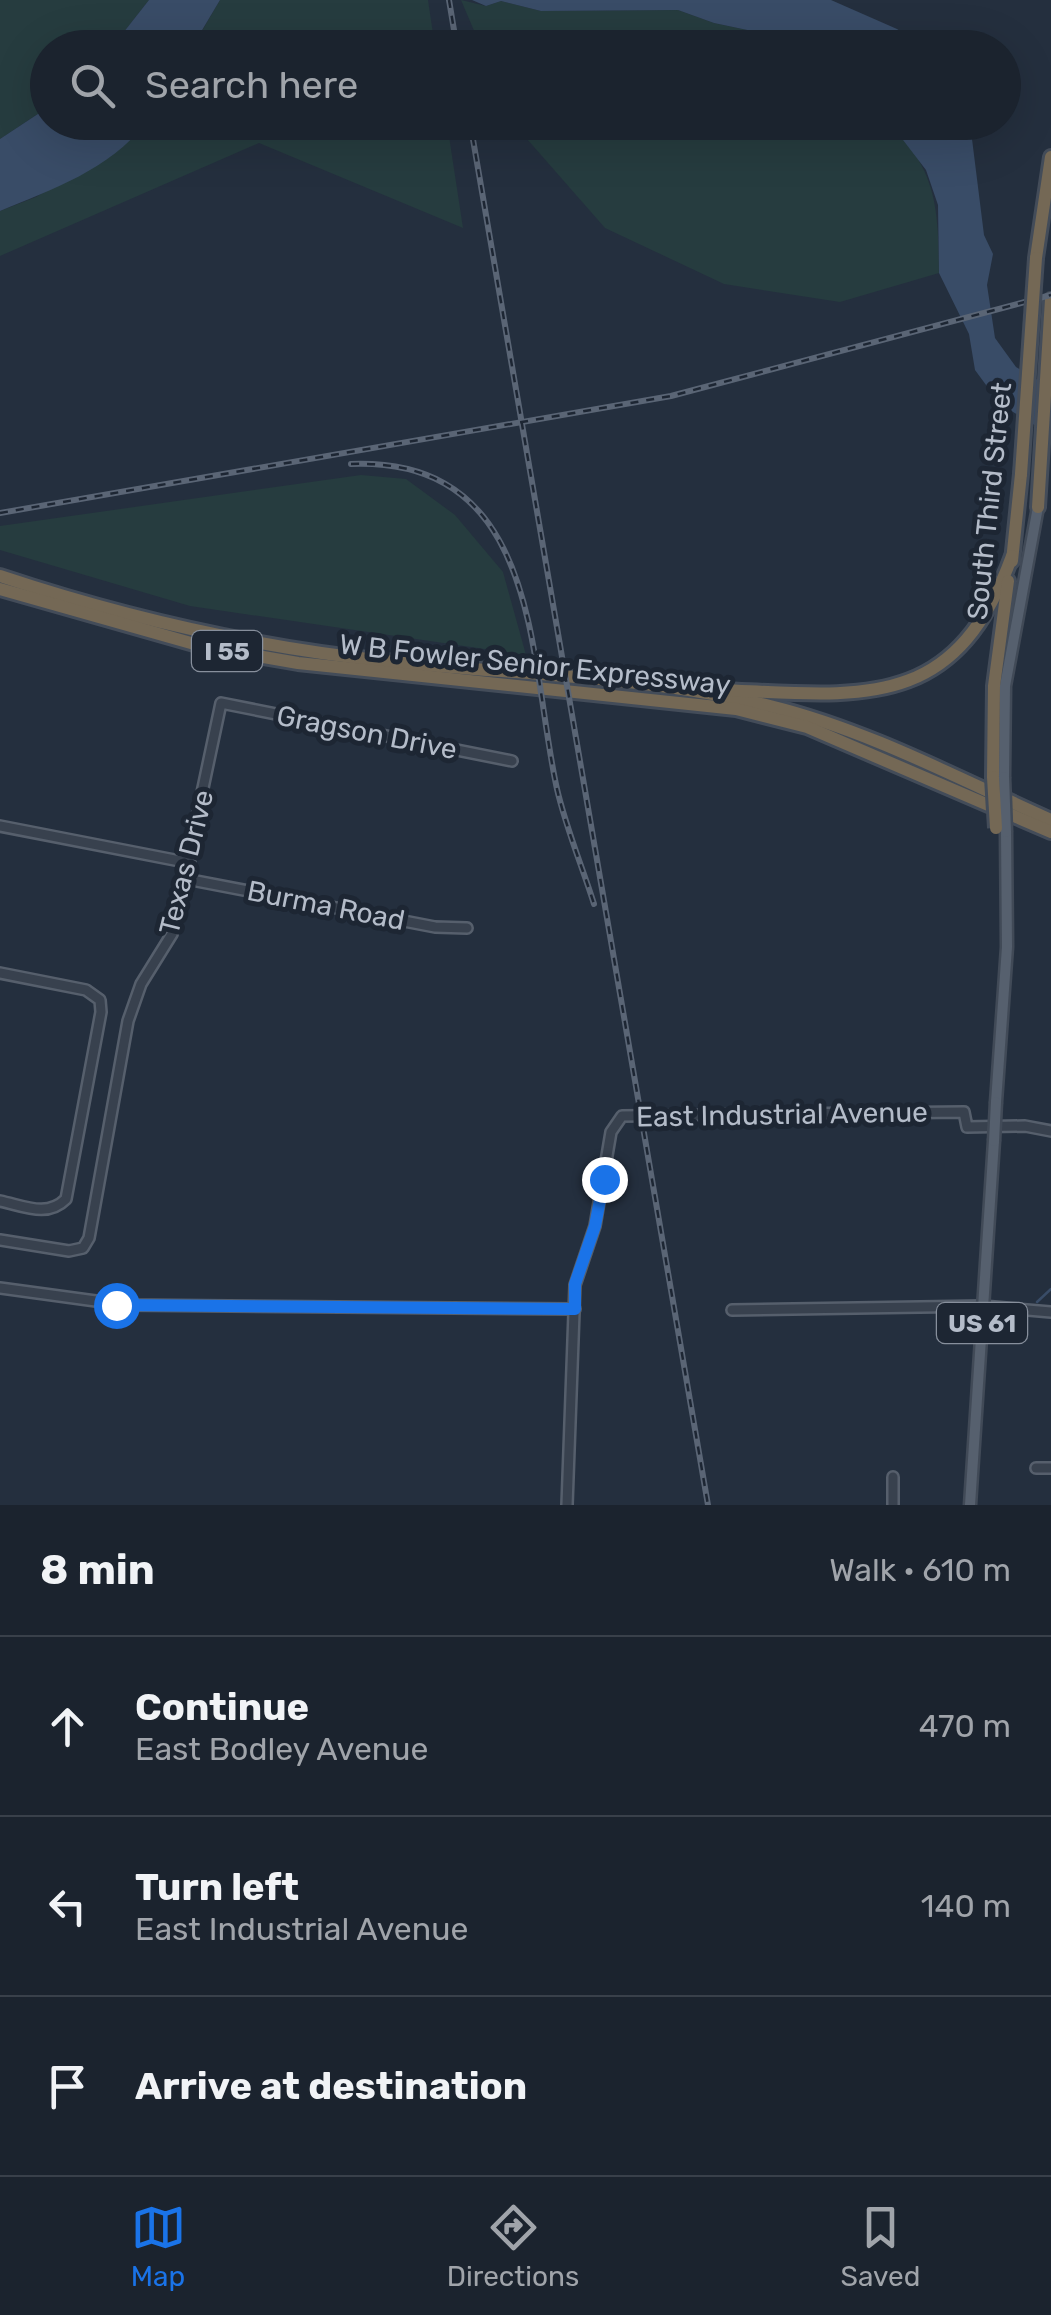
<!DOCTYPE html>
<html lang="en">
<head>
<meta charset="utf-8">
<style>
	:root { --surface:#1b232e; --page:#242b36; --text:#f1f3f6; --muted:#a0a4aa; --line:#39404a; --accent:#1a73e8 }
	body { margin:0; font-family:Rubik,sans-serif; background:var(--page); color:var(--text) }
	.stop { position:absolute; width:30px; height:30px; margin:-22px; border:8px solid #1a73e8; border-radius:50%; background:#fff }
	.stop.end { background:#1a73e8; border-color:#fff; box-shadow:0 2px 10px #0008 }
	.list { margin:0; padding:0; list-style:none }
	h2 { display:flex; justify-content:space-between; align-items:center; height:130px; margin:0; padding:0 40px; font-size:42px }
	h2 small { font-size:32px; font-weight:400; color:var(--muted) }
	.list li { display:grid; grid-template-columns:65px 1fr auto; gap:30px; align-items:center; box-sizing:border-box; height:180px; padding:0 40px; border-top:2px solid var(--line) }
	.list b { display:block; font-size:38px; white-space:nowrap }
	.list p { margin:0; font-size:32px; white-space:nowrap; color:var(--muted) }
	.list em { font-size:32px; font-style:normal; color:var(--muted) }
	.icon { flex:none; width:55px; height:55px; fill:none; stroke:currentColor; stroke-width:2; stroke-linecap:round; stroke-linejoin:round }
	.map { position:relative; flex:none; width:1051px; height:1505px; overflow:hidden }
	.search { position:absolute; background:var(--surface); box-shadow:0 10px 40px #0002; left:30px; right:30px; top:30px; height:110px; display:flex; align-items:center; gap:25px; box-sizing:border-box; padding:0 35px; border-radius:55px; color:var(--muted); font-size:38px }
	.sheet { height:670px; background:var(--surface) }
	nav { display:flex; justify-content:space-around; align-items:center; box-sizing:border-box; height:140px; border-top:2px solid var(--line); background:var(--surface); font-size:28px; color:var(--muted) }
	nav a { display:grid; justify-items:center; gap:5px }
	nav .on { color:var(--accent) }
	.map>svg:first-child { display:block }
	.green { fill:#263c3f }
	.water { fill:#394c67 }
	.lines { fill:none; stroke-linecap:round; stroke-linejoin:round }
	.stream { stroke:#394c67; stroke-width:2.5 }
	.minor-casing { stroke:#565f6c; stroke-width:14 }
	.major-casing { stroke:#414a57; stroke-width:15 }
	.highway-casing { stroke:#434c59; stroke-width:18 }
	.minor { stroke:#38414e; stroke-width:9 }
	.major { stroke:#56606e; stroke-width:10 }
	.highway { stroke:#746855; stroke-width:12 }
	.rail-casing { stroke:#5a6575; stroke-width:6 }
	.rail { stroke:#1d2633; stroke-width:2.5; stroke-dasharray:8; stroke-linecap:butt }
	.major-bridge-casing { stroke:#414a57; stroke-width:15; stroke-linecap:butt }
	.highway-bridge-casing { stroke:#434c59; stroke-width:18; stroke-linecap:butt }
	.major-bridge { stroke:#56606e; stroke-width:10 }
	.highway-bridge { stroke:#746855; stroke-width:12 }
	.route { stroke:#1a73e8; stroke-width:12 }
	.labels { text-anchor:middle; stroke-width:10; stroke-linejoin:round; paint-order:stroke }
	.shield { fill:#1d2633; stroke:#878f9c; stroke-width:2.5 }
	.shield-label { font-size:25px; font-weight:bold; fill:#b4bcc9 }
	.street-label { font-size:28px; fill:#b4bcc9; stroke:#1d2633 }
</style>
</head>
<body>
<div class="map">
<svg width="1051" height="1505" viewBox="0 0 1051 1505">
	<rect width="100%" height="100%" fill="#242f3e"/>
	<g class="green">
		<polygon points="0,0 149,0 112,47 48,48 47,108 0,139"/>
		<polygon points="220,0 428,0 435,47 192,48"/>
		<polygon points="461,0 486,6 501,1 541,11 678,10 714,23 766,34 796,47 481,47"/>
		<polygon points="145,123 447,123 463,228 259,143 0,256 0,211 36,197 135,136"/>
		<path d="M513,123H890C937,172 938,207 939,273L840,302L724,284L605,228Z"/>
		<polygon points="361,475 406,479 455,515 503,572 526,655 190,606 0,550 0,526"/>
	</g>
	<g class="water">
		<polygon points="149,0 220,0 192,47 112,47"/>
		<polygon points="472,0 831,0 897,29 924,47 796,47 766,34 714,23 678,10 541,11 501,1 486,6"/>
		<path d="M47,108L48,122L145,123C111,169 51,190 0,211V139Z"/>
		<polygon points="890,123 970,123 984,235 993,254 987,285 995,338 1016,367 1051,388 1051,435 1000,404 975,370 969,334 939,273 938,205 926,170"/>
	</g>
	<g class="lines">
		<polyline class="stream" points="1037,1302 1051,1289"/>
		<g class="minor-casing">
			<g id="minor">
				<polyline points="0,826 190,863"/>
				<polyline points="186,879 435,927 467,928"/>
				<path d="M0,973L86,990L100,1000L101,1012L66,1199C47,1218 24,1206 0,1201"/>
				<polyline points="0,1240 69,1251 83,1248 89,1238 128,1021 141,984 172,934 221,703 512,761"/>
				<polyline points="0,1288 125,1305 575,1309"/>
				<polyline points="732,1310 983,1306 1051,1312"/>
				<polyline points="1036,1468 1051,1468"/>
				<polyline points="567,1505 575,1285 595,1226 611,1132 622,1116 964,1112 967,1127 1025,1126 1051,1131"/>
				<polyline points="893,1505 893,1477"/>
			</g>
		</g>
		<g class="major-casing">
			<g id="major">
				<polyline points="1004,777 1005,686 1038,507"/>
				<polyline points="996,1102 1007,947 1006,832"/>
				<polyline points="970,1505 994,1141"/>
			</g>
		</g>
		<g class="highway-casing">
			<g id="highway">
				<polyline points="1036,258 1051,157"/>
				<polyline points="1038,507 1051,300"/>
				<polyline points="1012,561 1021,474"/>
				<path d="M0,576C126,618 253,647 385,661C513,675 644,675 770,706C868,730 959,779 1051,820"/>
				<polyline points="0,589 205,647 298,663 736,709 807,727 1051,832"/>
				<path d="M722,690C864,696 955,712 1012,556"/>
				<polyline points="993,777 994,686 1008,581"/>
			</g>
		</g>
		<use href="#minor" class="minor"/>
		<use href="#major" class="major"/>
		<use href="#highway" class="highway"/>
		<g class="rail-casing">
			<g id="rail">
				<polyline points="449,0 457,48"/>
				<polyline points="470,122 708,1505"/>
				<path d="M351,464C542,457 528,658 557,789C566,828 582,866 594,904"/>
				<polyline points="0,513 671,396 1051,295"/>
			</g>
		</g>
		<use href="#rail" class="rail"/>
		<g class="major-bridge-casing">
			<g id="major-bridge">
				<polyline points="1004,777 1006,832"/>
				<polyline points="994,1141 996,1102"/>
			</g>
		</g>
		<g class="highway-bridge-casing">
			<g id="highway-bridge">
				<polyline points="1021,474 1036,258"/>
				<polyline points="993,777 996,828"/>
			</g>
		</g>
		<use href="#major-bridge" class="major-bridge"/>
		<use href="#highway-bridge" class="highway-bridge"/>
	</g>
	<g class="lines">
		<polyline class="route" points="116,1305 575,1309 575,1284 595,1226 604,1179"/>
	</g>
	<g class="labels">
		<g class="shield">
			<rect x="192" y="631" width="70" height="40" rx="8"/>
			<rect x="937" y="1303" width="90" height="40" rx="8"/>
		</g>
		<g class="shield-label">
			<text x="227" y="660">I 55</text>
			<text x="982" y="1332">US 61</text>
		</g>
		<g class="street-label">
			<text transform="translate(989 501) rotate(-84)" y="10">South Third Street</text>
			<text transform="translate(535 664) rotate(6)" y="10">W B Fowler Senior Expressway</text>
			<text transform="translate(367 732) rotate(11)" y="10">Gragson Drive</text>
			<text transform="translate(186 862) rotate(-76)" y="10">Texas Drive</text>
			<text transform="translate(326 905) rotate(11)" y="10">Burma Road</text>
			<text transform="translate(782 1114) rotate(-1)" y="10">East Industrial Avenue</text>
		</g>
	</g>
</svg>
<div class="stop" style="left:116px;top:1305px"></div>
<div class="stop end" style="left:604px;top:1179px"></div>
<div class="search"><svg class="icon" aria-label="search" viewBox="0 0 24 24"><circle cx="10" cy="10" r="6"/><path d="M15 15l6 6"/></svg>Search here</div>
</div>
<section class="sheet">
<h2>8 min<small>Walk · 610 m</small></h2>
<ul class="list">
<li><svg class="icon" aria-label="ahead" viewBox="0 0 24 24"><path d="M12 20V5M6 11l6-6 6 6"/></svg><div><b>Continue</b><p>East Bodley Avenue</p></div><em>470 m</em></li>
<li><svg class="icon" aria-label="left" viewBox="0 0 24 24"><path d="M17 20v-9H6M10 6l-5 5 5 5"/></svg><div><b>Turn left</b><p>East Industrial Avenue</p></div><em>140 m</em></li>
<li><svg class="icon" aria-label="arrive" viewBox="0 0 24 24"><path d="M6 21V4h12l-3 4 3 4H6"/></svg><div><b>Arrive at destination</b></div></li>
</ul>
</section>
<nav>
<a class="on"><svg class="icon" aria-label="map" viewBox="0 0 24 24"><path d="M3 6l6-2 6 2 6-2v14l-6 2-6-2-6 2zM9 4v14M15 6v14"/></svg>Map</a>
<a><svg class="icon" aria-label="directions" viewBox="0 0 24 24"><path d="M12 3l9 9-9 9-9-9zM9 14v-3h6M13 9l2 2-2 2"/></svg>Directions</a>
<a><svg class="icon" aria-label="saved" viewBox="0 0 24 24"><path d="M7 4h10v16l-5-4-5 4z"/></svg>Saved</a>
</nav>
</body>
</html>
